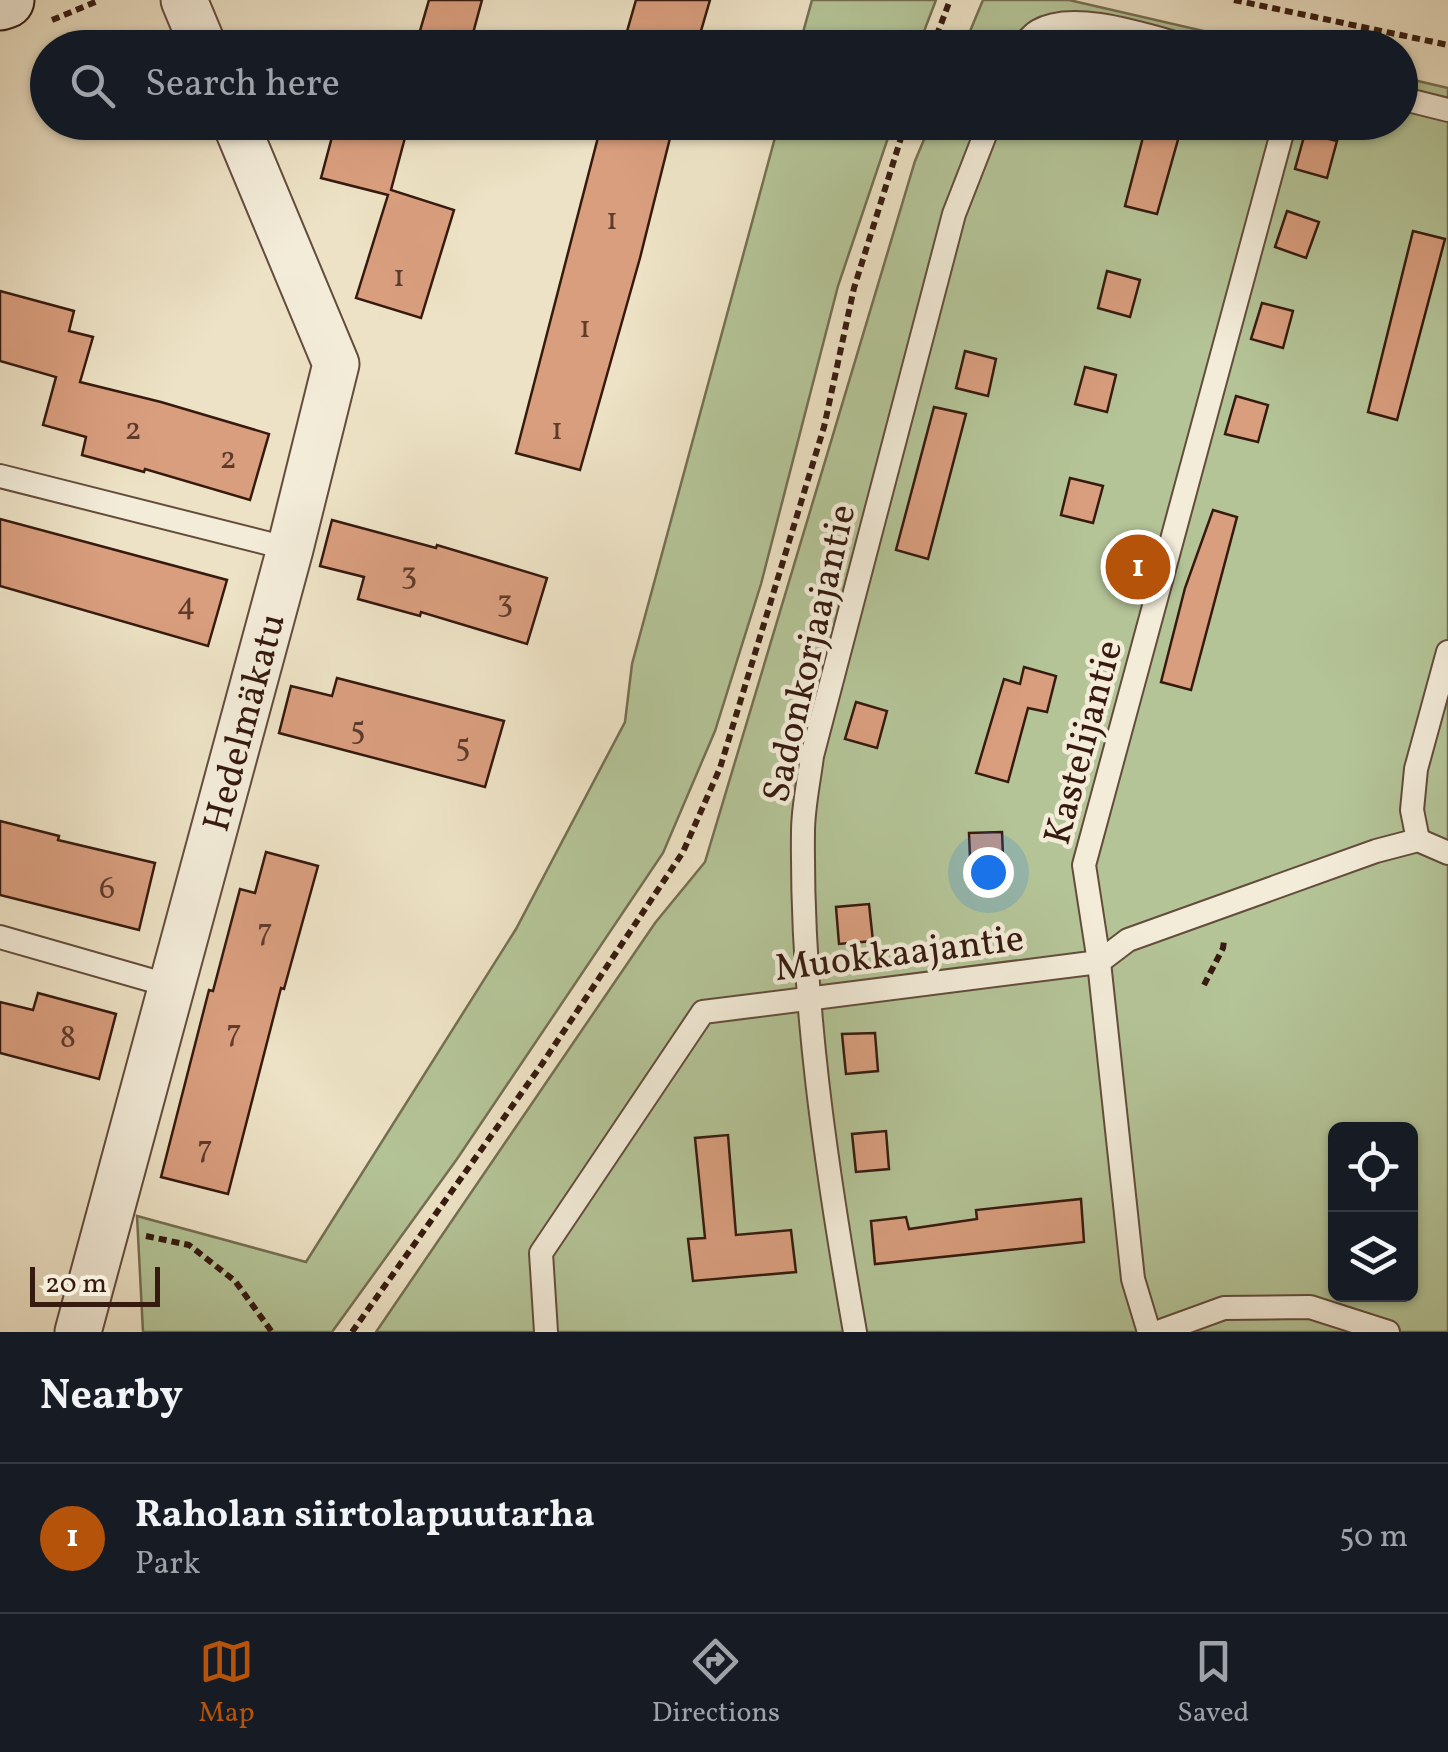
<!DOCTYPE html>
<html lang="en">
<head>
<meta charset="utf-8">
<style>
	:root { --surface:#171b24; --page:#242831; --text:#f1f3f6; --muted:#9ea1a6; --line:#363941; --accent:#b45309 }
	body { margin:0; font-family:Vollkorn,serif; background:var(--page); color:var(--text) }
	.controls { position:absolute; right:30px; bottom:30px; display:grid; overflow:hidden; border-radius:15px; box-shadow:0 2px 8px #0004 }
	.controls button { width:90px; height:90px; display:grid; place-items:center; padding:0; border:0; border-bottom:2px solid var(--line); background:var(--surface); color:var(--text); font:50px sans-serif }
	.scale { position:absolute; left:30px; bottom:25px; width:130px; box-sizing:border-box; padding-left:10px; border:5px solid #361a0f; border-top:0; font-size:28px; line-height:35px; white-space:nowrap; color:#361a0f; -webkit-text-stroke:8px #f3ecd9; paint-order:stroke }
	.you { position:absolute; left:988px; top:872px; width:35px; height:35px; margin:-25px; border:8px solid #fff; border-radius:50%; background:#1a73e8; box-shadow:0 0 0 15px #1a73e833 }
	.badge { display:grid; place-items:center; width:65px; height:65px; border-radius:50%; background:var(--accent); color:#fff; font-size:32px; font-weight:700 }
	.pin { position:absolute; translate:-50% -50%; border:5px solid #fff; box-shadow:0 2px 10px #0006 }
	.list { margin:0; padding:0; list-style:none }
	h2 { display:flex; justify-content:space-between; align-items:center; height:130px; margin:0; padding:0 40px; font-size:42px }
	h2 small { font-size:32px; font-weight:400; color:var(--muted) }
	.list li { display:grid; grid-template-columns:65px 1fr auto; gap:30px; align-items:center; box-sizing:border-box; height:150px; padding:0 40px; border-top:2px solid var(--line) }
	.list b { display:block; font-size:38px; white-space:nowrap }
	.list p { margin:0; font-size:32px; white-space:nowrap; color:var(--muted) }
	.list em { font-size:32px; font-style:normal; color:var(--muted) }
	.icon { flex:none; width:55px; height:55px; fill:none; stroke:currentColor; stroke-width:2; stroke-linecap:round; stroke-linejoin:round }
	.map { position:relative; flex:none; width:1448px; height:1332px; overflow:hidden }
	.search { position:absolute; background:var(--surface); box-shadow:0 2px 8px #0004; left:30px; right:30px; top:30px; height:110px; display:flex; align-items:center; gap:25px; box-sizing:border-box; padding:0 35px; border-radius:55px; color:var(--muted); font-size:38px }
	.sheet { height:280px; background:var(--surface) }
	nav { display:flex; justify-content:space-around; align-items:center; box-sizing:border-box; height:140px; border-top:2px solid var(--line); background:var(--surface); font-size:28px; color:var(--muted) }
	nav a { display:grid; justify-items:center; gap:5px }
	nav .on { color:var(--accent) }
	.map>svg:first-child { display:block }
	.green { fill:#b4c497; stroke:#756f53; stroke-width:2.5; fill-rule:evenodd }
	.building { fill:#d99e7e; stroke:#361a0f; stroke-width:2.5 }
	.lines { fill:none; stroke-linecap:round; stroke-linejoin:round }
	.lane-casing { stroke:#644c3c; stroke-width:26 }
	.street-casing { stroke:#644c3c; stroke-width:49 }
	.secondary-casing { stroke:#361a0f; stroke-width:59 }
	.path { stroke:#361a0f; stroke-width:6; stroke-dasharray:8 5; stroke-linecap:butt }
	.lane { stroke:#f3ecd9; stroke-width:22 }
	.street { stroke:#f3ecd9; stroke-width:45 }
	.secondary { stroke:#f3ecd9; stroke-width:55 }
	.labels { text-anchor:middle; stroke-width:9; stroke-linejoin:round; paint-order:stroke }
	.number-label { font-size:32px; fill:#5f3b2b }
	.street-label { font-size:38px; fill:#361a0f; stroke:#f3ecd9 }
</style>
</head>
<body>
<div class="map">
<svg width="1448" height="1332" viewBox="0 0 1448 1332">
	<rect width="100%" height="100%" fill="#ede2c5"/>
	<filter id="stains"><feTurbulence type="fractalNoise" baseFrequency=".002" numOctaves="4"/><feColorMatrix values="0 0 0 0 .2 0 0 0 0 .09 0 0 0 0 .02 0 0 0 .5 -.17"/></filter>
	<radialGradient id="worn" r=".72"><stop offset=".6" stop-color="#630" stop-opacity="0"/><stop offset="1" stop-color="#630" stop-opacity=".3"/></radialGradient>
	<g class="green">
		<polygon points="812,0 936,0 918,47 799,47"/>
		<polygon points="983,0 1069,0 1273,47 963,48"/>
		<path d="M1401,77L1448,88V1332H376L655,923L705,862L915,161L931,123L1400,122ZM1336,1130H1410V1294H1336Z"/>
		<polygon points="779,123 893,123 838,286 761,584 715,731 663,853 457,1159 332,1332 143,1332 137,1216 306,1262 516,929 625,722 632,664"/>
	</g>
	<g class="building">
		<polygon points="429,0 482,0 469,48 415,48"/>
		<polygon points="636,0 710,0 696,48 647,48 648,41 626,35"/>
		<polygon points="336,122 361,122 406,134 391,190 454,210 421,318 356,298 388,195 321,178"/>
		<polygon points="602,122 674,122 640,258 580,470 516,453"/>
		<polygon points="1147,122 1183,122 1157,214 1125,206"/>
		<polygon points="1305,133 1337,141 1327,178 1295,169"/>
		<polygon points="1287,211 1319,222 1306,258 1275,247"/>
		<polygon points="1413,231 1445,239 1397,420 1368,412"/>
		<polygon points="1107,271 1140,280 1130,317 1098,308"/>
		<polygon points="0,291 74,311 69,331 93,337 80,382 161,402 269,434 250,500 145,469 144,472 82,455 86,437 43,425 56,377 0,361"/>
		<polygon points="1262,303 1293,311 1283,348 1251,339"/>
		<polygon points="965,351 996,359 988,396 956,388"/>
		<polygon points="1085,367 1116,375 1107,412 1075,404"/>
		<polygon points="1236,396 1268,405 1258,442 1225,434"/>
		<polygon points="934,407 966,414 928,559 896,550"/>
		<polygon points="1070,478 1103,486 1093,523 1061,515"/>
		<polygon points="1213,510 1237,517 1191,690 1161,682 1185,588"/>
		<polygon points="0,519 227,580 208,646 0,586"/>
		<polygon points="332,520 436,548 437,545 547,578 527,644 421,612 420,616 358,599 364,577 320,566"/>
		<polygon points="1024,667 1056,676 1047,712 1028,708 1008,782 976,773 1004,679 1020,684"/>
		<polygon points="337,678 504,721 485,787 279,733 291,686 332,696"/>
		<polygon points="856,702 887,711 877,748 845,739"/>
		<polygon points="0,821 59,836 58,840 155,863 139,930 0,895"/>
		<polygon points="1002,832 1004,881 971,883 969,833"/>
		<polygon points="266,852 318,866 284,989 281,988 228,1194 161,1177 209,990 213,991 240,889 255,893"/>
		<polygon points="869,904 873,941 839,944 836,907"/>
		<polygon points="38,993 116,1014 99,1079 0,1053 0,1002 33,1010"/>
		<polygon points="875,1033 878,1071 846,1074 842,1034"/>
		<polygon points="886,1131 889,1169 856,1172 852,1134"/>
		<polygon points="728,1135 736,1235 791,1230 796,1272 693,1281 688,1239 705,1238 695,1138"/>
		<polygon points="1081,1199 1084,1242 875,1264 871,1221 906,1217 909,1229 977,1219 976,1210"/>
	</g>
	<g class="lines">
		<g class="lane-casing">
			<g id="lane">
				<path d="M1021,48C1026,42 1032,34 1038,31C1075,9 1153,38 1193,48"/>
				<polyline points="1400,98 1448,110"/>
				<polyline points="0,476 290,549"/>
				<polyline points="1418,840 1412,810 1416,769 1448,652"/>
				<polyline points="0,937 171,986"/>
				<polyline points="546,1332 541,1253 703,1012 1099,962 1128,940 1376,851 1418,840 1448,853"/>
				<path d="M855,1332C826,1167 801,1000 803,832C803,807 809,781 812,756L954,214L990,122"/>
				<polyline points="1149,1332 1133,1279 1099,962 1084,865 1285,122"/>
				<polyline points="1158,1332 1224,1308 1310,1307 1388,1332"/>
			</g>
		</g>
		<g class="street-casing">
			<g id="street">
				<polyline points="184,0 204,48"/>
				<polyline points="78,1332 290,549 336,364 235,122"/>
			</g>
		</g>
		<g class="secondary-casing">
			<polyline id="secondary" points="0,2 6,0"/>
		</g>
		<g class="path">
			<polyline points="1234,0 1448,45"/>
			<polyline points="52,20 100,0"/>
			<polyline points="932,48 950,0"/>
			<polyline points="1204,985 1223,948 1224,941"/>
			<polyline points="146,1236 189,1245 235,1281 272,1332"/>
			<polyline points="352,1332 542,1064 683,852 720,768 824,427 854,288 906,122"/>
		</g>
		<use href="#lane" class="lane"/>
		<use href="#street" class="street"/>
		<use href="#secondary" class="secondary"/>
	</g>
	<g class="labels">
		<g class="number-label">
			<text x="612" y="229">1</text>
			<text x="399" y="286">1</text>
			<text x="585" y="337">1</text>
			<text x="133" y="439">2</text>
			<text x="557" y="439">1</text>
			<text x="228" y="468">2</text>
			<text x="409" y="584">3</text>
			<text x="505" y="612">3</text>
			<text x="186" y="614">4</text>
			<text x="358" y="739">5</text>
			<text x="463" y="756">5</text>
			<text x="107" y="898">6</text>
			<text x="265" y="940">7</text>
			<text x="234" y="1041">7</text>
			<text x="68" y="1047">8</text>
			<text x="205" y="1157">7</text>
		</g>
		<g class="street-label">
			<text transform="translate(808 653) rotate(-77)" y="13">Sadonkorjaajantie</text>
			<text transform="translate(243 722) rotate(-75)" y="13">Hedelmäkatu</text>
			<text transform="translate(1082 742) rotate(-75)" y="13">Kastelijantie</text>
			<text transform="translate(899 952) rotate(-7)" y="13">Muokkaajantie</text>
		</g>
	</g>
	<rect width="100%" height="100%" filter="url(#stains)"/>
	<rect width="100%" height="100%" fill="url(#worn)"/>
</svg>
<div class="controls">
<button><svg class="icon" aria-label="locate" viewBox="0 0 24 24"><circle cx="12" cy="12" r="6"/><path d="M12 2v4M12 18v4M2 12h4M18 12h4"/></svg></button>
<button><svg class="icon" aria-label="layers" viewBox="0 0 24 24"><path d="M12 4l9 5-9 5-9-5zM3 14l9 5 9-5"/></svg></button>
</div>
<div class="scale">20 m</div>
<div class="you"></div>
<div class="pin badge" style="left:1138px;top:567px">1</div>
<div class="search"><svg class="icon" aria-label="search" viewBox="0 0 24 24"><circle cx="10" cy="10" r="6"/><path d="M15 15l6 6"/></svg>Search here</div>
</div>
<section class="sheet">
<h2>Nearby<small></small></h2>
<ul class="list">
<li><span class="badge">1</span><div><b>Raholan siirtolapuutarha</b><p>Park</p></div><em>50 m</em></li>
</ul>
</section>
<nav>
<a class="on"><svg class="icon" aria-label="map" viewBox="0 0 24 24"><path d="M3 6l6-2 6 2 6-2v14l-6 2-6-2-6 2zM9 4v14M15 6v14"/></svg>Map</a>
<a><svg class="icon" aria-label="directions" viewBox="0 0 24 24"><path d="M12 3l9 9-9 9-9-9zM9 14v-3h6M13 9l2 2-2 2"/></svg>Directions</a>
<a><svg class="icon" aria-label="saved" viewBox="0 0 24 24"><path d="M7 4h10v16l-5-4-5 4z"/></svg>Saved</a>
</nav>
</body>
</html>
